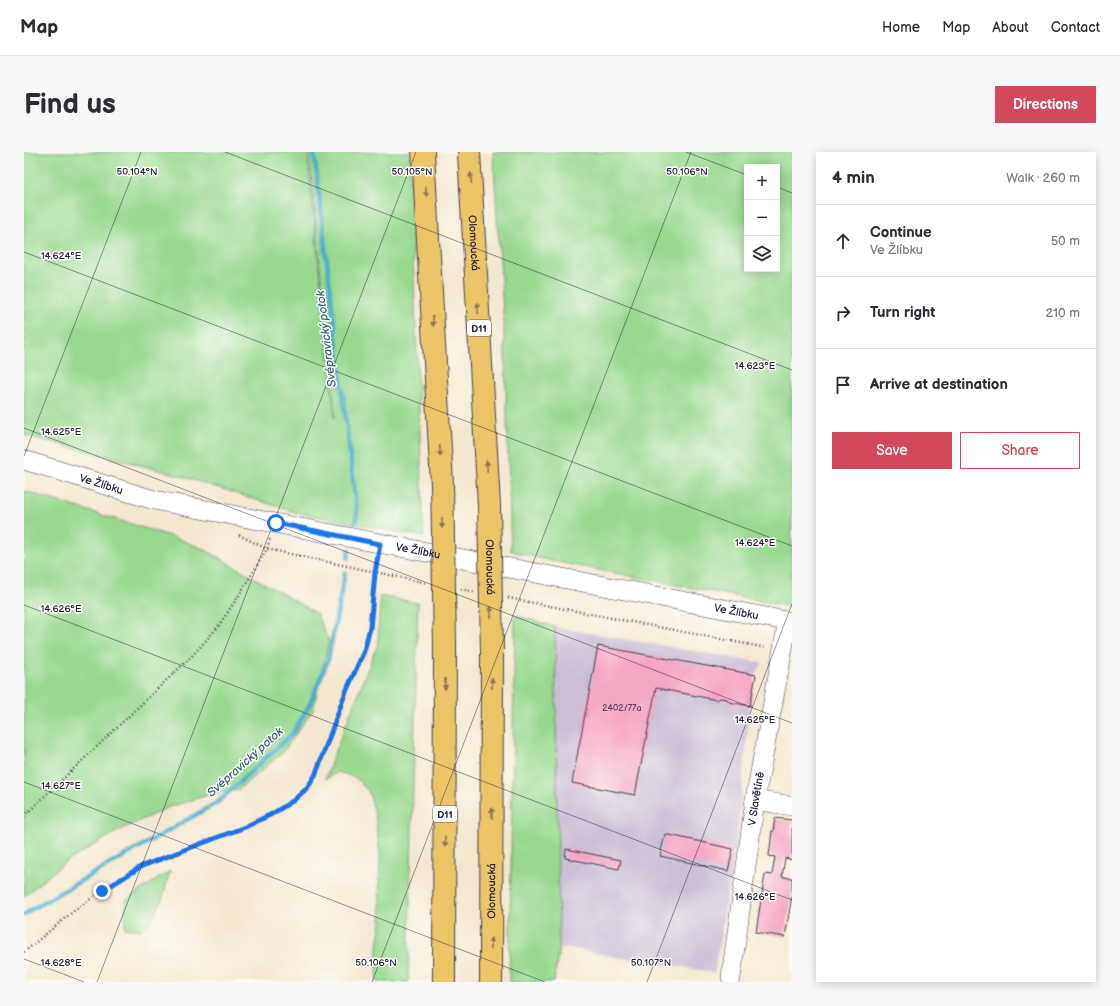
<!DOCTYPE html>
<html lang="en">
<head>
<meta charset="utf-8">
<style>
	:root { --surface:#fff; --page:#f7f7f7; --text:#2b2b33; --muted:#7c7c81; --line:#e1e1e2; --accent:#d1495b }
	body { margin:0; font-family:"Balsamiq Sans",sans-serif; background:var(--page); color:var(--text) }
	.controls { position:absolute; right:12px; top:12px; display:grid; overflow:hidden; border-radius:0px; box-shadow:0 2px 10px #0003 }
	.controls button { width:36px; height:36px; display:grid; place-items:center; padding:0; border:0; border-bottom:1px solid var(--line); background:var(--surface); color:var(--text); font:20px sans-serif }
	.stop { position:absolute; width:12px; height:12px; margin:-9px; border:3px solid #1a73e8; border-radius:50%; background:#fff }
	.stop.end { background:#1a73e8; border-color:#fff; box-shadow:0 1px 4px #0008 }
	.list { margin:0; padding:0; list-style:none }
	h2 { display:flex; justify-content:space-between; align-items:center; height:52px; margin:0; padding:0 16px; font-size:17px }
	h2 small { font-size:13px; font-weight:400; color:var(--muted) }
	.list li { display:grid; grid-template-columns:26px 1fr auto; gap:12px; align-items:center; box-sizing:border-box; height:72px; padding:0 16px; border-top:1px solid var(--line) }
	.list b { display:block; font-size:15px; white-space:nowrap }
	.list p { margin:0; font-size:13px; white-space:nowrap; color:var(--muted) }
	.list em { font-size:13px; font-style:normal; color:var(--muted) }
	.actions { display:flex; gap:8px; padding:12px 16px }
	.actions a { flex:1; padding:9px 0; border:1px solid var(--accent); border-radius:0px; text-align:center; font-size:14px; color:var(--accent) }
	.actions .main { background:var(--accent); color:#fff }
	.icon { flex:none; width:22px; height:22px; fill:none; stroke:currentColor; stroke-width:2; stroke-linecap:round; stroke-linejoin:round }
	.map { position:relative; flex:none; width:768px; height:830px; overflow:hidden; border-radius:0px }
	header { display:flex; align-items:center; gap:24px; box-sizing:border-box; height:56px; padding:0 20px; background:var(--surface); border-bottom:1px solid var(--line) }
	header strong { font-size:19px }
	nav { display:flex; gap:22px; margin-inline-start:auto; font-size:14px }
	.intro { display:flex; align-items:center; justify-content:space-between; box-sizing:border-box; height:96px; padding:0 24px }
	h1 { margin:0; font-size:28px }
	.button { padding:10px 18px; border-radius:0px; background:var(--accent); color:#fff; font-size:14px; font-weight:700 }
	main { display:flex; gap:24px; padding:0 24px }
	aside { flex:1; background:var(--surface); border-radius:0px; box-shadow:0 2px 10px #0003 }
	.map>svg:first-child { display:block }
	.industrial { fill:#cbbfd5 }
	.green { fill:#98d98f; stroke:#5d7e65; fill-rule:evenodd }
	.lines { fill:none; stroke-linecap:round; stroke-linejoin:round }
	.stream { stroke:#4babca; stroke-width:4.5 }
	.building { fill:#f5a6c3 }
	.minor-casing { stroke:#424051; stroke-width:20 }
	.highway-casing { stroke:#424051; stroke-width:24 }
	.path { stroke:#424051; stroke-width:2.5; stroke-dasharray:1 3; stroke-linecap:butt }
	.minor { stroke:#fff; stroke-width:19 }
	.highway { stroke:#edc569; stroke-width:22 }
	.highway-bridge-casing { stroke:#424051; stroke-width:24; stroke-linecap:butt }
	.highway-bridge { stroke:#edc569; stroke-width:22 }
	.oneway { fill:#887452 }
	.route { stroke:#1a73e8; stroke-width:5 }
	.ticks { fill:none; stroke:#22223b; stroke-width:1; stroke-opacity:0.45 }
	.labels { text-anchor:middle; stroke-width:3; stroke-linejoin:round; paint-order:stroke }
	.number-label { font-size:9px; fill:#57435d }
	.shield { fill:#fdfcf7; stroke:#646373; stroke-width:1 }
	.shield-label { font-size:10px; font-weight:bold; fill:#22223b }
	.street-label { font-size:11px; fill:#22223b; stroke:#fdfcf7 }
	.water-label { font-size:12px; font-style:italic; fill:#34607b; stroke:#fdfcf7 }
	.ticks-label { font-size:10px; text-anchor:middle; fill:#22223b; stroke:#fdfcf7; stroke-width:3; stroke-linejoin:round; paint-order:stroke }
</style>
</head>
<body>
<header>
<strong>Map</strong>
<nav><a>Home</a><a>Map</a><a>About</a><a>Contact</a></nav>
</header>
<div class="intro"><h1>Find us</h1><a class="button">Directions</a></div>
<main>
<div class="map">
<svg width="768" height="830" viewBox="0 0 768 830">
	<rect width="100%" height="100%" fill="#fdfcf7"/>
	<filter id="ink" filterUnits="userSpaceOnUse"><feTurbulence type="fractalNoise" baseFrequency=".025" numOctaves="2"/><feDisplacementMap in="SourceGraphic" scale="8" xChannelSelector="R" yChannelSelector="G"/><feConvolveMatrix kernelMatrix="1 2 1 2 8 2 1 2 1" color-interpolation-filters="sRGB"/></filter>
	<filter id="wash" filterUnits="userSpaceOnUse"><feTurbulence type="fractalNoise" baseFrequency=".012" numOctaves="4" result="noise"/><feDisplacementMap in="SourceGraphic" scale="16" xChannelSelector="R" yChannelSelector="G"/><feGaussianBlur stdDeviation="0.9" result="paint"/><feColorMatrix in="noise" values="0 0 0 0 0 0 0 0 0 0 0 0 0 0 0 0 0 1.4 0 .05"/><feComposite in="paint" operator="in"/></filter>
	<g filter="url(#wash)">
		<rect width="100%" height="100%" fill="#f4e7d0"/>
		<polygon class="industrial" points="531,475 738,511 732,523 726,554 712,695 707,720 690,822 684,819 601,807 557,798 535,795"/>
		<g class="green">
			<polygon points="0,0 283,0 311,266 285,0 385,0 400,385 271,360 147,321 0,283"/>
			<path d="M469,0H768V455L528,409L487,399L480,173ZM723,15H753V117H723Z"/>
			<polygon points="0,339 149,385 178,396 292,461 305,489 289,558 258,601 215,637 184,643 145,655 94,679 43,709 0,744"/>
			<polygon points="356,444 394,451 384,830 353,830 354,796 357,768 355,730 356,703 351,663 345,640 332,626 314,620 301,627 307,610 354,491"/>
			<polygon points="491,463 531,475 535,795 530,830 485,830"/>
			<polygon points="146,719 138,748 129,767 117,778 101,776 102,748"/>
		</g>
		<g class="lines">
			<g class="stream">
				<polyline points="290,0 333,361 331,371"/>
				<polyline points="324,406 325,398"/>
				<polyline points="0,763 8,757 194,650 268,582 284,556 304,508 321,421"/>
			</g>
		</g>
		<g id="blocks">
			<g class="building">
				<polygon points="574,494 732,523 726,554 705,550 703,547 696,546 693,548 632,536 611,643 548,631"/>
				<polygon points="751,666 768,668 768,708 761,706 758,725 768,726 768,744 761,785 732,780 741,722 748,723 751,705 745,704 748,679 749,680"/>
				<polygon points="641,682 709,697 704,719 636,704"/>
				<polygon points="542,697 597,708 595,717 541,706"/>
			</g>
		</g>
	</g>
	<g filter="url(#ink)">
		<use href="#blocks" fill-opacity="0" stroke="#424051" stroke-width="1"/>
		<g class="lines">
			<g class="minor-casing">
				<g id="minor">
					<path id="s1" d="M0,308L130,348L768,470"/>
					<polyline points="731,648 768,654"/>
					<path id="s2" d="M707,825L731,648L764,469"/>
				</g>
			</g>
			<g class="highway-casing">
				<g id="highway">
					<polyline points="399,0 418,332"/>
					<path id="s3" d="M445,0L465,353"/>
					<polyline points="420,830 421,493"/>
					<path id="s4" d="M467,830L468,499"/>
				</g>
			</g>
			<g class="path">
				<polyline points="215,383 243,397 403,431"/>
				<polyline points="437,437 450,440"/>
				<polyline points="484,446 743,496"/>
				<polyline points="0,664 168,504 193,476 214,445 243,397 246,387"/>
				<polyline points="0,800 51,758 78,739 118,715 221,675 248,662 270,648 283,636 291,624 321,542 340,499 346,476 351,421 354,407"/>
			</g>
			<use href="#minor" class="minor"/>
			<use href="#highway" class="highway"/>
			<g class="highway-bridge-casing">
				<g id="highway-bridge">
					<polyline points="418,332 421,493"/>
					<path id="s5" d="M465,353L468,499"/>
				</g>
			</g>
			<use href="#highway-bridge" class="highway-bridge"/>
		</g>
		<defs><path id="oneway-solid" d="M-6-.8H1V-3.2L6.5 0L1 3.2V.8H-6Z"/></defs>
		<g class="oneway">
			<use href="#oneway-solid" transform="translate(447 26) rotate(-93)"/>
			<use href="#oneway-solid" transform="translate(402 39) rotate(87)"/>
			<use href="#oneway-solid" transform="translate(454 156) rotate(-93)"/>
			<use href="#oneway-solid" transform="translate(409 169) rotate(87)"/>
			<use href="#oneway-solid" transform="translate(416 299) rotate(87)"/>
			<use href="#oneway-solid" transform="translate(463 314) rotate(-93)"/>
			<use href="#oneway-solid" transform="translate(418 371) rotate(89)"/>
			<use href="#oneway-solid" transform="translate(467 460) rotate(-91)"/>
			<use href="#oneway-solid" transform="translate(468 531) rotate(-90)"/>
			<use href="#oneway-solid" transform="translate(421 532) rotate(90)"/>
			<use href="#oneway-solid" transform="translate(468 661) rotate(-90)"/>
			<use href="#oneway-solid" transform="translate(421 690) rotate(90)"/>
			<use href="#oneway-solid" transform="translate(467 791) rotate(-90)"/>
		</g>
	</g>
	<g class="lines" filter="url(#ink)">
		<polyline class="route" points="78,739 118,714 221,675 248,662 270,648 283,636 291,624 321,542 340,499 346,476 351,421 356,392 252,371"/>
	</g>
	<path class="ticks" d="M201,0L768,218M662,0L723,23M753,35L768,41M0,100L768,394M0,276L768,571M0,304L117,0M0,453L768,748M0,630L521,830M0,807L60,830M73,830L392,0M348,830L667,0M623,830L768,452"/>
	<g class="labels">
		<g class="number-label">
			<text x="598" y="559">2402/77a</text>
		</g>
		<g class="shield">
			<rect x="443" y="168" width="24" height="16" rx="3"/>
			<rect x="409" y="654" width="24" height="16" rx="3"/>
		</g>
		<g class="shield-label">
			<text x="455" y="180">D11</text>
			<text x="421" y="666">D11</text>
		</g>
		<g class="street-label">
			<text dy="4" stroke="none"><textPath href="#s3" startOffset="91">Olomoucká</textPath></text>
			<text dy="4" stroke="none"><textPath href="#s1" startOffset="81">Ve Žlíbku</textPath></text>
			<text dy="4" stroke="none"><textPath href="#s1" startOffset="405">Ve Žlíbku</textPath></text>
			<text dy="4" stroke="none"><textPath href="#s5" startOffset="62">Olomoucká</textPath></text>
			<text dy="4" stroke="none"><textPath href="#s1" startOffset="729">Ve Žlíbku</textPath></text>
			<text dy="4" stroke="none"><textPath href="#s2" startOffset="180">V Slavětíně</textPath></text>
			<text dy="4" stroke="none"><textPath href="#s4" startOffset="91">Olomoucká</textPath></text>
		</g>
		<g class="water-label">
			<text transform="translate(302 187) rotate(-97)" y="4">Svépravický potok</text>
			<text transform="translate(221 610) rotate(-42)" y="4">Svépravický potok</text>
		</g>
	</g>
	<g class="ticks-label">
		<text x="113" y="23">50.104°N</text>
		<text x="388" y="23">50.105°N</text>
		<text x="663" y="23">50.106°N</text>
		<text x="37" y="107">14.624°E</text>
		<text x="731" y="217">14.623°E</text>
		<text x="37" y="283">14.625°E</text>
		<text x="731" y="394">14.624°E</text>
		<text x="37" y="460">14.626°E</text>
		<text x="731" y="571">14.625°E</text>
		<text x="37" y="637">14.627°E</text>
		<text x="731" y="748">14.626°E</text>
		<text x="37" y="814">14.628°E</text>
		<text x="352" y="814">50.106°N</text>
		<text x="627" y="814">50.107°N</text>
	</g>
</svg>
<div class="controls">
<button>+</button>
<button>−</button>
<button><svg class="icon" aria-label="layers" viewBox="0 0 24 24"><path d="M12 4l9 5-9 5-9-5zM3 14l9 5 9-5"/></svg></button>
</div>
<div class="stop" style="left:252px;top:371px"></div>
<div class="stop end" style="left:78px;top:739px"></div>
</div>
<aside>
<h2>4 min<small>Walk · 260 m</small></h2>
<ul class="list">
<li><svg class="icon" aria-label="ahead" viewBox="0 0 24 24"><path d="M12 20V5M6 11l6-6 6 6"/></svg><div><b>Continue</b><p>Ve Žlíbku</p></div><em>50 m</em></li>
<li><svg class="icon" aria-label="right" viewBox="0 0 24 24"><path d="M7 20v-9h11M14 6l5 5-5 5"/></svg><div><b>Turn right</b></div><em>210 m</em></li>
<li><svg class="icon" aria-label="arrive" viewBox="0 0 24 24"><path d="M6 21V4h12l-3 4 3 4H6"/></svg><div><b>Arrive at destination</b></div></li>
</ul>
<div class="actions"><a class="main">Save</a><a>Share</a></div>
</aside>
</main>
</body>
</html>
